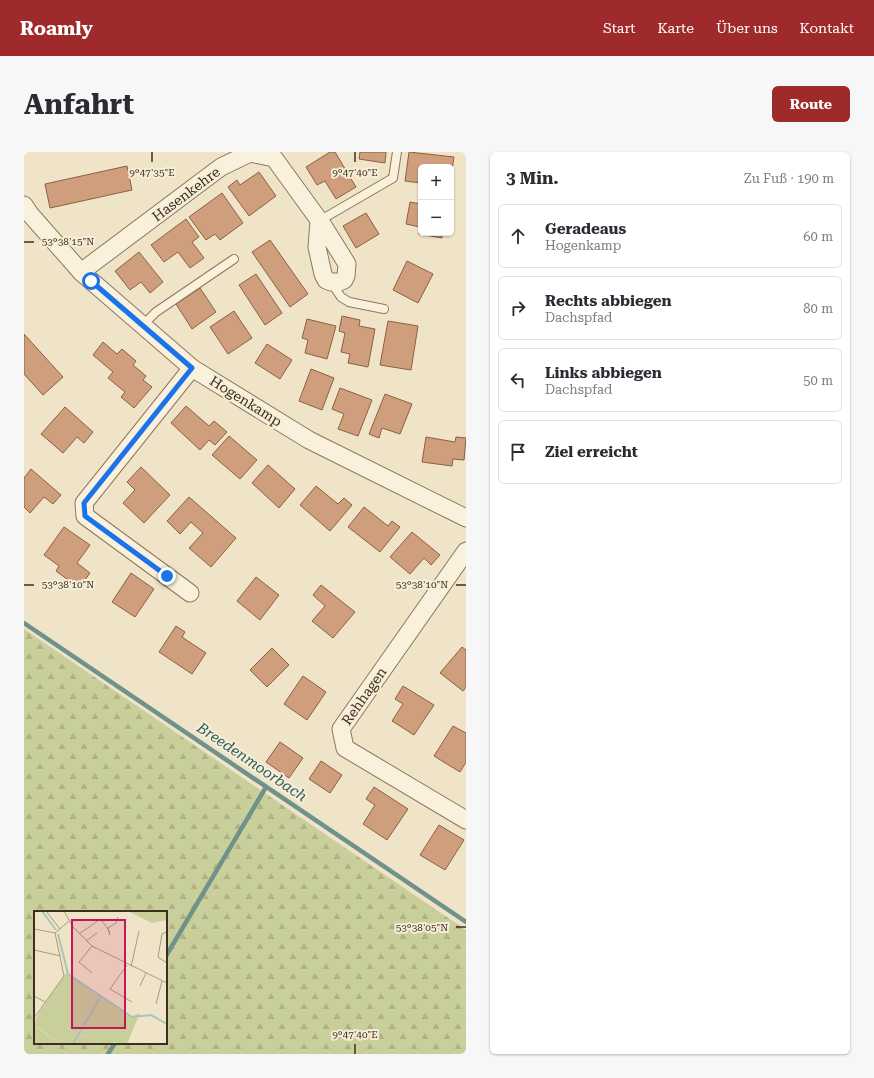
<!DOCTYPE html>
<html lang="de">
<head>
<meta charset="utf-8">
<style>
	:root { --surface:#fff; --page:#f7f7f7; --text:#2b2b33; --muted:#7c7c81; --line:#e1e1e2; --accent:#9e2a2b }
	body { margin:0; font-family:"Roboto Serif",serif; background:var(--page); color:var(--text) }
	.controls { position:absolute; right:12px; top:12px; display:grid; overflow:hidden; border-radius:6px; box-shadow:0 1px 3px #0004 }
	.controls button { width:36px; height:36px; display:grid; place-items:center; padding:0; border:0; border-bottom:1px solid var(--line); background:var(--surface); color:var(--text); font:20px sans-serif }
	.stop { position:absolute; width:12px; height:12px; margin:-9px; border:3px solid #1a73e8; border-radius:50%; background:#fff }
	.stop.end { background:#1a73e8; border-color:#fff; box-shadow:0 1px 4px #0008 }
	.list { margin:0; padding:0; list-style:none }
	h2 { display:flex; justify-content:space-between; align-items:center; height:52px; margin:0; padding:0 16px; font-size:17px }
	h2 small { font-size:13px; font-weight:400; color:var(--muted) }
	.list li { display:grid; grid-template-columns:26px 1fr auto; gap:12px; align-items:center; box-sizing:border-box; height:64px; margin:0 8px 8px; padding:0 8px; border:1px solid var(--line); border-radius:6px }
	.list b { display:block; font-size:15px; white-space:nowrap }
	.list p { margin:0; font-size:13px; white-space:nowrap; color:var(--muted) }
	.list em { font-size:13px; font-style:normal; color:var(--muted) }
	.icon { flex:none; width:22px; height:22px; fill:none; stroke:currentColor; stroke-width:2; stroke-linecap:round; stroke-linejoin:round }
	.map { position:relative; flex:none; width:442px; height:902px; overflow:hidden; border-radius:6px }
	header { display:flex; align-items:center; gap:24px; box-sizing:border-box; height:56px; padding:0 20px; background:var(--accent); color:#fff }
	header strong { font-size:19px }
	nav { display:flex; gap:22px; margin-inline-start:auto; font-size:14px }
	.intro { display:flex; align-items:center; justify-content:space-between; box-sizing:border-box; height:96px; padding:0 24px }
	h1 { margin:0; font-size:28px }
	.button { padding:10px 18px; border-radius:6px; background:var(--accent); color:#fff; font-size:14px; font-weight:700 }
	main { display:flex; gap:24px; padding:0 24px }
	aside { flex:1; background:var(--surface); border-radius:6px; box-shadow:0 1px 3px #0004 }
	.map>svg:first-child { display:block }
	.forest { fill:url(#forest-firs); fill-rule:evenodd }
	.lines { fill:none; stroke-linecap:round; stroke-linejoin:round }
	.stream { stroke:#6f938a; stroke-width:4.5 }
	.building { fill:#cf9f7d; stroke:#8d5f41 }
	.lane-casing { stroke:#8d765c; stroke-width:10 }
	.street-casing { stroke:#8d765c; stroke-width:19 }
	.lane { stroke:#faf1dc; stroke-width:8 }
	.street { stroke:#faf1dc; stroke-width:17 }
	.route { stroke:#1a73e8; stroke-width:5 }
	.ticks { fill:none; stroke:#3d2e20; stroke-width:1.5 }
	.labels { text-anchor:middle; stroke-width:4; stroke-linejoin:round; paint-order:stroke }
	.street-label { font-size:14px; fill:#3d2e20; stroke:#f7eed8 }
	.water-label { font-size:15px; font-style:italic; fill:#2f5d5a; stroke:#f7eed8 }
	.inset-river { fill:none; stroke:#a9c4bc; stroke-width:2 }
	.inset-road { fill:none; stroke:#a89b85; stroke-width:1 }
	.view { fill:#c2185b; fill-opacity:0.15; stroke:#c2185b; stroke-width:2 }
	.inset-edge { fill:none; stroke:#3d2e20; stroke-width:2 }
	.ticks-label { font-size:10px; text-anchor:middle; fill:#3d2e20; stroke:#f7eed8; stroke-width:4; stroke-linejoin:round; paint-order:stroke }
</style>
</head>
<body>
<header>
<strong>Roamly</strong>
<nav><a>Start</a><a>Karte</a><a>Über uns</a><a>Kontakt</a></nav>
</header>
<div class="intro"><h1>Anfahrt</h1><a class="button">Route</a></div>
<main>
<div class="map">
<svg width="442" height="902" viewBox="0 0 442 902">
	<defs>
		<pattern id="forest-firs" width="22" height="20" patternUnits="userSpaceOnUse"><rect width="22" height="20" fill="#c9cf9b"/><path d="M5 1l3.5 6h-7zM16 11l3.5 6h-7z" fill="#aeb285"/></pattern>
	</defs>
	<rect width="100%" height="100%" fill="#f0e4c8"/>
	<path class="forest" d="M0,477L442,778V902H0ZM11,760H142V891H11Z"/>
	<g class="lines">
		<g class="stream">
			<polyline points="0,471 442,770"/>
			<polyline points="142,804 242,635"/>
			<polyline points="84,902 91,891"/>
		</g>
	</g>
	<g class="building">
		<polygon points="306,0 311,0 332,35 312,47 301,29 293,33 282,15"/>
		<polygon points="336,0 362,0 361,11 335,7"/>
		<polygon points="385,0 430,5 427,25 427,15 397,15 397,31 381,29"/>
		<polygon points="103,14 108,38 26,56 21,32"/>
		<polygon points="235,20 252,44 225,64 204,35 213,28 216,33"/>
		<polygon points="198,41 219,71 196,88 191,82 182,88 165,65"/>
		<polygon points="386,50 397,52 397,81 418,81 418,86 395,82 396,75 382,72"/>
		<polygon points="342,61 355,82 332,96 319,74"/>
		<polygon points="162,67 175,85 168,90 180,106 166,116 154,100 140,110 127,93"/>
		<polygon points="246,88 284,142 266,155 228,100"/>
		<polygon points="115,100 139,130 126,141 117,130 106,138 91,119"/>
		<polygon points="383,109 409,122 394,151 369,138"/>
		<polygon points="232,122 258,161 241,173 215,133"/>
		<polygon points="176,136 192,160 168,177 152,152"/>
		<polygon points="210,159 228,186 204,202 186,175"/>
		<polygon points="318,164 336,168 335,174 351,177 344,215 324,211 326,202 317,200 321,181 315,179"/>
		<polygon points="283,167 312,174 303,207 281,201 284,188 278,186"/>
		<polygon points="364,169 394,174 387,218 356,213"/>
		<polygon points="0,182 39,225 19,243 0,222"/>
		<polygon points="79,190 93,202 98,197 112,209 109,213 122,224 119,228 128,235 110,256 97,245 101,240 84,226 89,220 69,203"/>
		<polygon points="243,192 268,208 256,227 231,211"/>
		<polygon points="287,217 310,226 298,258 275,249"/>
		<polygon points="316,236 348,248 334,284 314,277 320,262 308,257"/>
		<polygon points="361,242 388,252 376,282 358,276 355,286 345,282"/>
		<polygon points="162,254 185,274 190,269 203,280 191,293 185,288 176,298 147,271"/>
		<polygon points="41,255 69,280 60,291 53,285 39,301 17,282"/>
		<polygon points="205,284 233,308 216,327 188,303"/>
		<polygon points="402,285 431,290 432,285 442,286 440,308 429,307 428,314 398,310"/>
		<polygon points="244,313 271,337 255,356 228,331"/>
		<polygon points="117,315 146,343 120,371 99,351 111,338 103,330"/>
		<polygon points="7,317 37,343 29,352 20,345 6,361 0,355 0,326"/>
		<polygon points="292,334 314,352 320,346 328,353 306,379 276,353"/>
		<polygon points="165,345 212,386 187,415 165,396 179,381 167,370 156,382 143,369"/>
		<polygon points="340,355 364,374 368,369 376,375 356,400 324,375"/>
		<polygon points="40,375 66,393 53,411 66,421 55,436 32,419 35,414 20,403"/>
		<polygon points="388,380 416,403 407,413 400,406 386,422 366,405"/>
		<polygon points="107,421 130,437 111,465 88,450"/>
		<polygon points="232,425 255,443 236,468 213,449"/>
		<polygon points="297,433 331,460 309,486 288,469 301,454 289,443"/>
		<polygon points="152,474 161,480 158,485 182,501 168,522 135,500"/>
		<polygon points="438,495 442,498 442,535 439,539 416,521"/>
		<polygon points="248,496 265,513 243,535 226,518"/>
		<polygon points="279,524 302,540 283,568 260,552"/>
		<polygon points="379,534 410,553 390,583 368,569 379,552 371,547"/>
		<polygon points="429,574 442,581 442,610 436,620 410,604"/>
		<polygon points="256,590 279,606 265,626 242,610"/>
		<polygon points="297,609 318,623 306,641 285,627"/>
		<polygon points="350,635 384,657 363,688 339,672 351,653 342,647"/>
		<polygon points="415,673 440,688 421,718 396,703"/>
	</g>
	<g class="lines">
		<g class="lane-casing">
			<g id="lane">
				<polyline points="295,69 369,26 373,0"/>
				<polyline points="307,130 317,145 325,150 360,157"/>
				<polyline points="119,173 132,160 210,107"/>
			</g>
		</g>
		<g class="street-casing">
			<g id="street">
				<polyline points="0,53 6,62 57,120 168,216 285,288 442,366"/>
				<polyline points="57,120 197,15 226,1 250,6 300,75 323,112 322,124 320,128 315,130 307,130 302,128 299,122 293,95 295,69"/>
				<polyline points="442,399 317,577 321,596 442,668"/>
				<polyline points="166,441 61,364 60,351 168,216"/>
			</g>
		</g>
		<use href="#lane" class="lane"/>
		<use href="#street" class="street"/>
	</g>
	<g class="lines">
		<polyline class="route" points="67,129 168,216 60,351 61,364 143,424"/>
	</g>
	<path class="ticks" d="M128,0V10M331,0V10M0,90H10M0,433H10M432,433H442M432,775H442M331,892V902"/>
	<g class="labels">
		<g class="street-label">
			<text transform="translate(162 42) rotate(-37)" y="5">Hasenkehre</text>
			<text transform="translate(222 249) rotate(32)" y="5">Hogenkamp</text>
			<text transform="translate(340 544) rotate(-55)" y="5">Rehhagen</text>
		</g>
		<g class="water-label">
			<text transform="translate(228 610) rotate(34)" y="5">Breedenmoorbach</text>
		</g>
	</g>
	<g transform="translate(10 759)">
		<rect width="133" height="133" fill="#f0e4c8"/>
		<path d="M4,103L41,128L45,123L68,133H27L0,114Z" fill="#c9cf9b"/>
		<path d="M32,62L96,106L106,102L93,133L80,131L79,133H68L45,123L41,129L4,103ZM0,114L6,119L27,133H0Z" fill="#c9cf9b"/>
		<path d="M94,0H133V9L118,12Z" fill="#c9cf9b"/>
		<path class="inset-river" d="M8,0L22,19M24,23L34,63L98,106L117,104L133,113M39,133L67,85"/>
		<path class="inset-road" d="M12,0L26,18M30,0L39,16L58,35L133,72M74,17L82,12L84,6M0,18L21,22M133,21L128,23L124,46L133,52M45,23L65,9L68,10L74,18L76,24L74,17M52,30L63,22M0,39L27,45M93,54L76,78L98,91M97,56L105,20M58,62L45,51L58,35M106,75L112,62M0,85L11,91M122,93L128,70M0,107L30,65L21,22L35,10"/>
		<path class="view" d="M38,9H91V117H38Z"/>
		<rect width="133" height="133" class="inset-edge"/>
	</g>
	<g class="ticks-label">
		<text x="128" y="24">9°47'35"E</text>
		<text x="331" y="24">9°47'40"E</text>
		<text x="44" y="93">53°38'15"N</text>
		<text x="44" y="436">53°38'10"N</text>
		<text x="398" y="436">53°38'10"N</text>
		<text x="398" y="779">53°38'05"N</text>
		<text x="331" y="886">9°47'40"E</text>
	</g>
</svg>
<div class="controls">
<button>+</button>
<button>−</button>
</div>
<div class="stop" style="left:67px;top:129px"></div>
<div class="stop end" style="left:143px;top:424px"></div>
</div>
<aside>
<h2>3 Min.<small>Zu Fuß · 190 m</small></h2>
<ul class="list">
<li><svg class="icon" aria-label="ahead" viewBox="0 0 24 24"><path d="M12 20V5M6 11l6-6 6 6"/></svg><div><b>Geradeaus</b><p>Hogenkamp</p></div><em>60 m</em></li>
<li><svg class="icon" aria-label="right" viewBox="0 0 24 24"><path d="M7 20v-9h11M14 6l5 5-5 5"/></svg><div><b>Rechts abbiegen</b><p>Dachspfad</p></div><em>80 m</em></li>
<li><svg class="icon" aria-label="left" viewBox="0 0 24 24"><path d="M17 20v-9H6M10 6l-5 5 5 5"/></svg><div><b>Links abbiegen</b><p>Dachspfad</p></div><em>50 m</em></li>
<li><svg class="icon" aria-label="arrive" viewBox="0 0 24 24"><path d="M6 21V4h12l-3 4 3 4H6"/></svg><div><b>Ziel erreicht</b></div></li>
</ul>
</aside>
</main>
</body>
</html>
